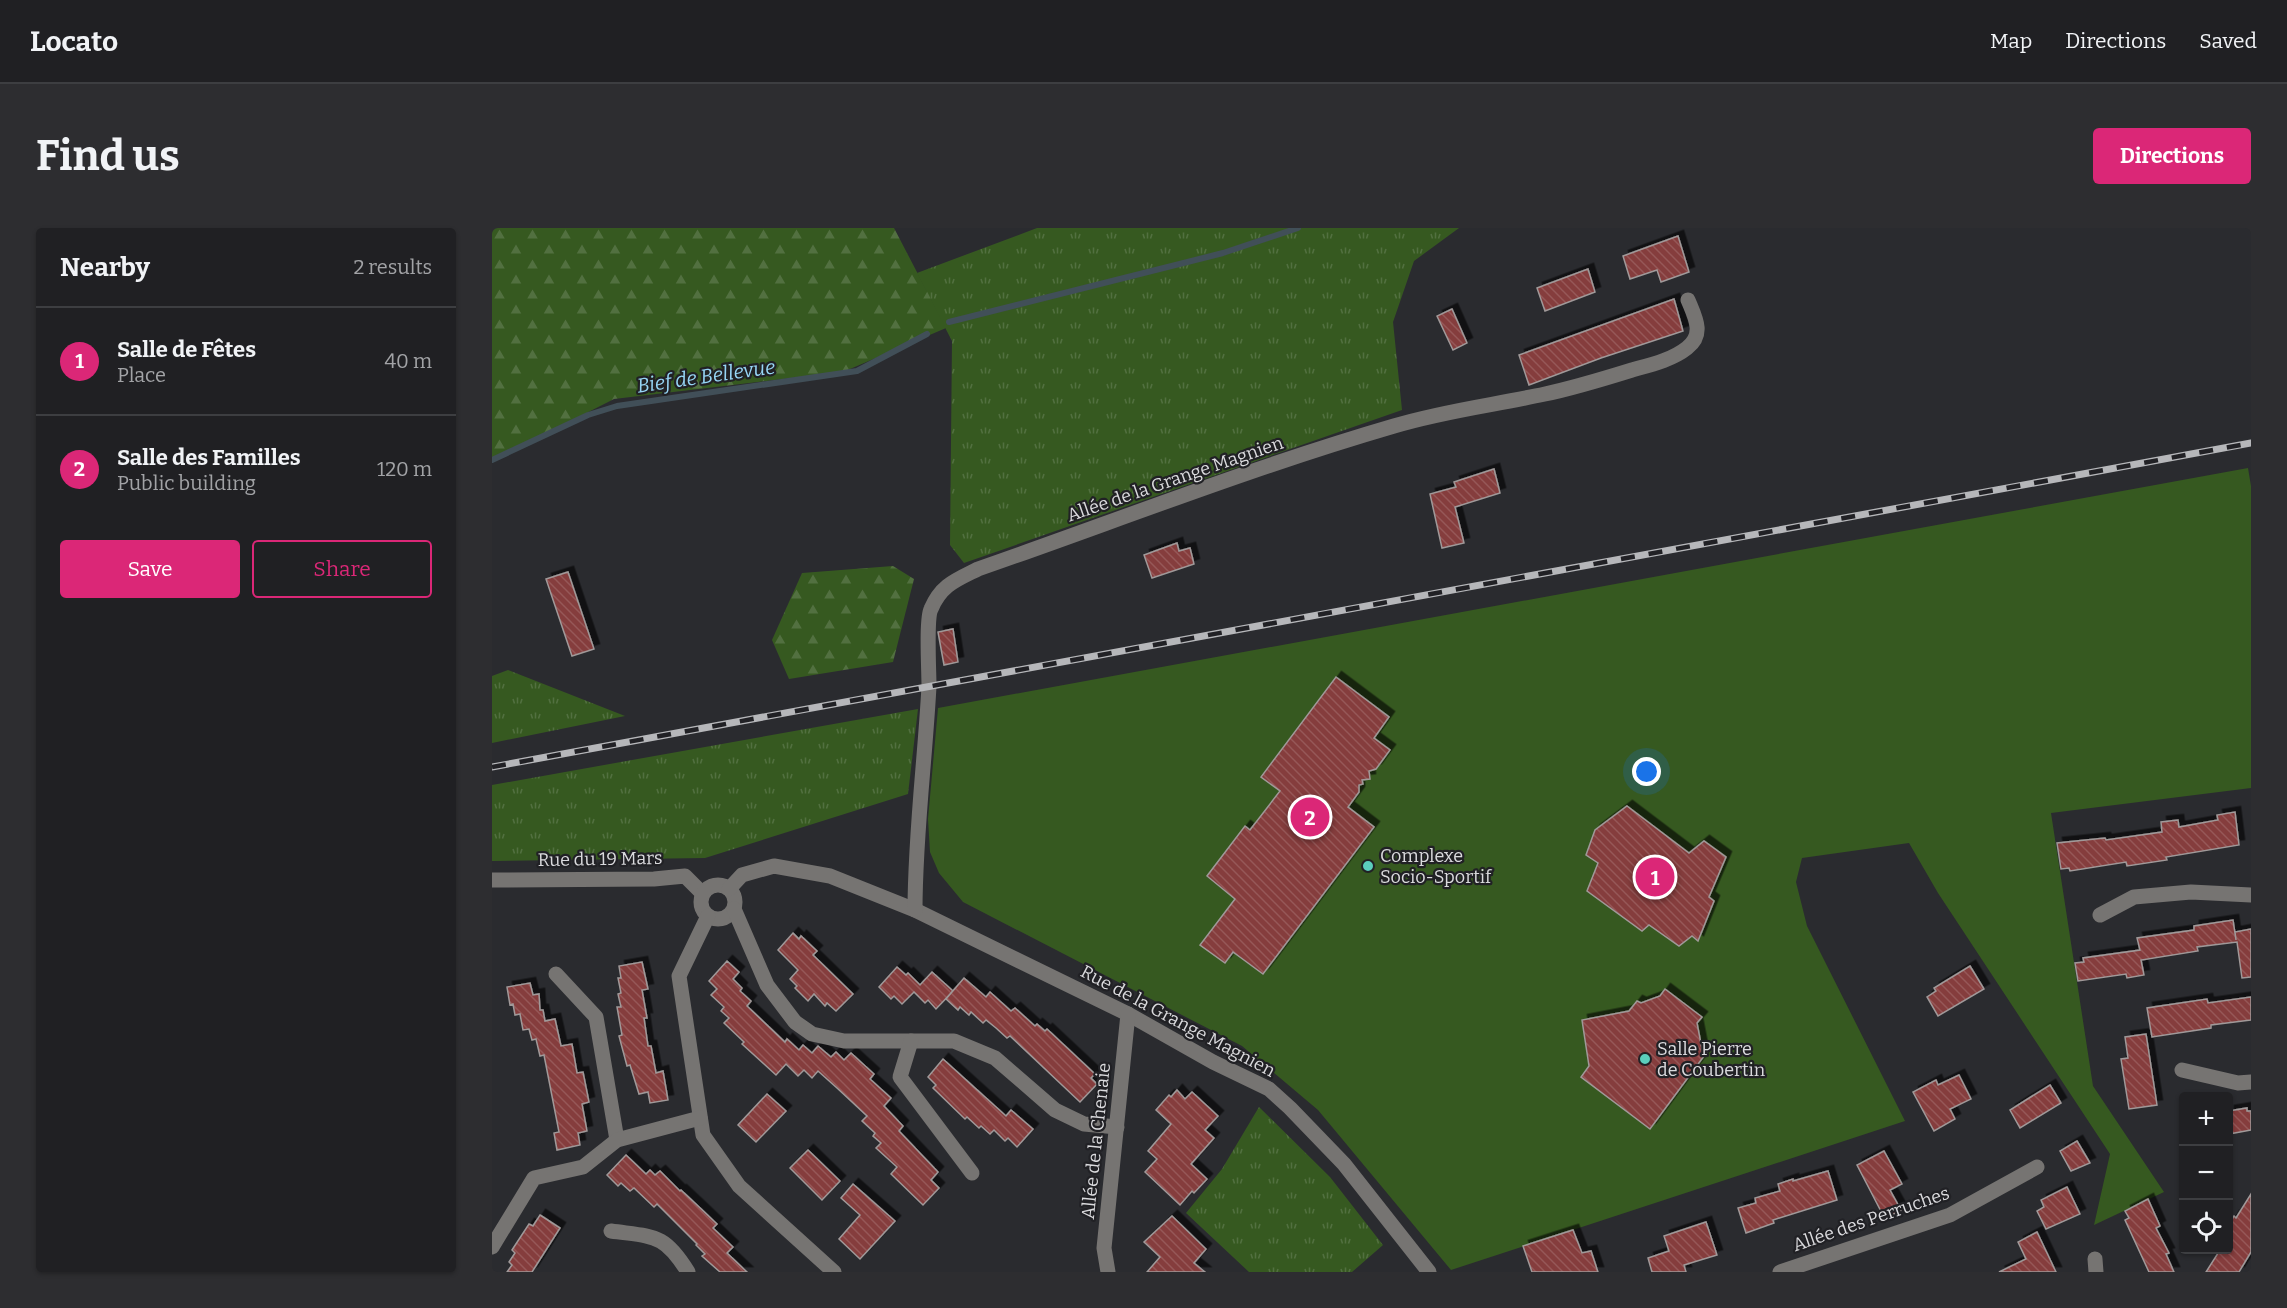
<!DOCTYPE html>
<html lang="en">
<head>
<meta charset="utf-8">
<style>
	:root { --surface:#202023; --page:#2d2d30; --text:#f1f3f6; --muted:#a2a3a6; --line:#3d3e41; --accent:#db2777 }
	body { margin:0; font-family:Bitter,serif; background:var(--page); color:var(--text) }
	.controls { position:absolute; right:18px; bottom:18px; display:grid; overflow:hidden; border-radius:6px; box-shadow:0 2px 4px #0004 }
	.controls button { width:54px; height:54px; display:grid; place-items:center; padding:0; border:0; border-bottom:2px solid var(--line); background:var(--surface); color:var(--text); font:30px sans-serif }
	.you { position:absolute; left:1155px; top:544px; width:21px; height:21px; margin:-15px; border:4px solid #fff; border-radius:50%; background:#1a73e8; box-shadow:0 0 0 9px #1a73e833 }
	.badge { display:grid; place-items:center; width:39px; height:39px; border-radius:50%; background:var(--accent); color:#fff; font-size:20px; font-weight:700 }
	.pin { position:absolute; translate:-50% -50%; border:3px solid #fff; box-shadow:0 2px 6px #0006 }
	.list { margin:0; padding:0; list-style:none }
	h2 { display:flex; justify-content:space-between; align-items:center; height:78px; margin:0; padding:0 24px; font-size:26px }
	h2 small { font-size:20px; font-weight:400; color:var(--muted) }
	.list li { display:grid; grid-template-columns:39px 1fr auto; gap:18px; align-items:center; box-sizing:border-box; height:108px; padding:0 24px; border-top:2px solid var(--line) }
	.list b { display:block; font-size:22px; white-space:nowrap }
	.list p { margin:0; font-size:20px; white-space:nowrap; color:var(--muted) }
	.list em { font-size:20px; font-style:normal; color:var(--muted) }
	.actions { display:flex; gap:12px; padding:18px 24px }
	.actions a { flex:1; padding:14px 0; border:2px solid var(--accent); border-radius:6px; text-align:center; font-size:21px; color:var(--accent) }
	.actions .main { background:var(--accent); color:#fff }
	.icon { flex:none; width:33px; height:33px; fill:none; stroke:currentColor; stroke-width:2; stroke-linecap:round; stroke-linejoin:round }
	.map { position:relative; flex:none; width:1759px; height:1044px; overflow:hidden; border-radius:6px }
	header { display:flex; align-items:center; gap:36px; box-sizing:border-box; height:84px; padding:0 30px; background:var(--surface); border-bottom:2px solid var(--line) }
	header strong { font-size:28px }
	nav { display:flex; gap:33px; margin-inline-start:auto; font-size:21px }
	.intro { display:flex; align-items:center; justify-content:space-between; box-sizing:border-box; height:144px; padding:0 36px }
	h1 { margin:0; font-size:42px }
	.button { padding:15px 27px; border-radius:6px; background:var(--accent); color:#fff; font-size:21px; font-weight:700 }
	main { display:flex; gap:36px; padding:0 36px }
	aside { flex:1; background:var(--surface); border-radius:6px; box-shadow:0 2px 4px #0004 }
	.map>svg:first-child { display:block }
	.grass { fill:url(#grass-tufts) }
	.forest { fill:url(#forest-firs) }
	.pitch { fill:#365920 }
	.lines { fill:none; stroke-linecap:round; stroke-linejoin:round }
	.stream { stroke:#414f58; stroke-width:6 }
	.building { fill:url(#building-back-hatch); stroke:#a09999; stroke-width:1.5; filter:url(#shadow) }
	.minor { stroke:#767472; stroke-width:15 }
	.rail-casing { stroke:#b6b7ba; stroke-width:7 }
	.rail { stroke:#212125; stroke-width:4.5; stroke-dasharray:14; stroke-linecap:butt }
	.poi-dot { fill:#5bcebc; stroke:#212125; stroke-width:2 }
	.labels { text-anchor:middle; stroke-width:4.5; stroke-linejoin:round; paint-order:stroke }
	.street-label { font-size:18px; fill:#dadadd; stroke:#212125 }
	.poi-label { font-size:18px; fill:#dadadd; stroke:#212125; text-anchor:start }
	.water-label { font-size:20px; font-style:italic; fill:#96d5f5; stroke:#212125 }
</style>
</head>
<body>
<header>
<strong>Locato</strong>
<nav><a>Map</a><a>Directions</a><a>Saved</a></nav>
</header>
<div class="intro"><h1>Find us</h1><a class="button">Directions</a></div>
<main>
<aside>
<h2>Nearby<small>2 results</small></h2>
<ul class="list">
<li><span class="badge">1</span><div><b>Salle de Fêtes</b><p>Place</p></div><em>40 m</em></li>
<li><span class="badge">2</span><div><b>Salle des Familles</b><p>Public building</p></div><em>120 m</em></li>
</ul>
<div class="actions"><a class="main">Save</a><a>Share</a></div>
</aside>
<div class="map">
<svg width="1759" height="1044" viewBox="0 0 1759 1044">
	<defs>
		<pattern id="grass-tufts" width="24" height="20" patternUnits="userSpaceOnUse" patternTransform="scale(1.5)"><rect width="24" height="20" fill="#365920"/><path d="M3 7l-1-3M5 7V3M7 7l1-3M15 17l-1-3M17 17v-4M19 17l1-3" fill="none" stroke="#527040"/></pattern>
		<pattern id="forest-firs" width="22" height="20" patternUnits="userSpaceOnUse" patternTransform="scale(1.5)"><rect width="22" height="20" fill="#365920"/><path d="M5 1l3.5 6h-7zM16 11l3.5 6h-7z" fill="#527040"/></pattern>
		<pattern id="building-back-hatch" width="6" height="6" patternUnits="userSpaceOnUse" patternTransform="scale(1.5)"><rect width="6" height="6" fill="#853c3c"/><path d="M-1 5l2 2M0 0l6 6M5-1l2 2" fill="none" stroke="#965858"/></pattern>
		<filter id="shadow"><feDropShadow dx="5.5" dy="-5.5" stdDeviation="0" flood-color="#0009"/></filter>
	</defs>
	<rect width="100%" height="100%" fill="#2a2b2f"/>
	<g class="grass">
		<polygon points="545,0 967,0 922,33 901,94 910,182 472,335 458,317 460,113 425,45"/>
		<polygon points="16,442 133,488 0,515 0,448"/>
		<polygon points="426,481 416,566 213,630 0,633 0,557"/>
		<polygon points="767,879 838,949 891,1017 860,1044 757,1044 694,985 730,941"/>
	</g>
	<g class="forest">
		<polygon points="0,0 402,0 454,100 351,144 122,171 0,233"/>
		<polygon points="401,338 422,351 401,434 297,451 280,412 310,345"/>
	</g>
	<polygon class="pitch" points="1756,240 1759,258 1759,560 1559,585 1601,858 1672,964 1602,997 1618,926 1446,665 1417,615 1310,630 1304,654 1315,698 1413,893 959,1042 826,882 750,818 471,674 447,645 438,624 436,591 446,480"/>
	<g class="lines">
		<g class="stream">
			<polyline points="457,94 731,25 806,0"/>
			<polyline points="0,232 96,187 125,178 365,143 435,106"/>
		</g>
	</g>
	<g class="building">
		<polygon points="1186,8 1197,44 1169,54 1165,42 1138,51 1131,28"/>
		<polygon points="1096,41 1103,64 1053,83 1045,60"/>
		<polygon points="1182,71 1191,103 1109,130 1037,157 1027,127"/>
		<polygon points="960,81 975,115 961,122 945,88"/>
		<polygon points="1002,241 1008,265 963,279 972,315 950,320 938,266 964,259 962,254"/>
		<polygon points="685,315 687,323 698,320 702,336 660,350 652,327"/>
		<polygon points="76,344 102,421 80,428 54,351"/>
		<polygon points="461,401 466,434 452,437 446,404"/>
		<polygon points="844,449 897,489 882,510 898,522 884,541 877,543 878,551 870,552 871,556 867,557 867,564 856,579 882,599 771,746 741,724 733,735 708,717 743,671 715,648 753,598 758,602 788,563 769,549"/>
		<polygon points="1135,578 1197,625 1212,613 1234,629 1217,669 1222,673 1206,713 1200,708 1187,718 1157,697 1150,703 1095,663 1106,635 1094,627 1103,602"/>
		<polygon points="1743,584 1747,617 1674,629 1675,632 1635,638 1634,634 1578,643 1577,640 1569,641 1565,615 1613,610 1614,612 1670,604 1669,594 1686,592 1687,599 1726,592 1725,587"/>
		<polygon points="1741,692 1744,712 1743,704 1759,701 1759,749 1750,750 1745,714 1705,719 1706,723 1649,732 1652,747 1635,750 1634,746 1586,753 1583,735 1592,734 1591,730 1648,722 1645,710 1702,702 1702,698"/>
		<polygon points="301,705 307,711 309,708 325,723 321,727 361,766 344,783 335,775 333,778 322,766 316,773 303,760 305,758 298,751 306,742 286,722"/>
		<polygon points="235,733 247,744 241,751 250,760 248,763 259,773 255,778 293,814 295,811 307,822 311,817 320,825 326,818 339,829 344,824 352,832 359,825 382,846 378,851 399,870 392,878 411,898 407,903 446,944 439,952 447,960 431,977 399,946 405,939 384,920 389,915 381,908 383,905 370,893 375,888 345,860 326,843 320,850 312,842 306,848 294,836 284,847 250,816 252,814 232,795 237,790 229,783 232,779 219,767 225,761 217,753"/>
		<polygon points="150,734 156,761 150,762 155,790 152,790 156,818 159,818 164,845 171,843 176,872 158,875 156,864 147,866 138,837 135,838 127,808 130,807 125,779 129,779 126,766 129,765 126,750 129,750 127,738"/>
		<polygon points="1478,738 1492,761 1446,788 1435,769 1444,763 1442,760"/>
		<polygon points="405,739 414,747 416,745 428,757 440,744 461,763 444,781 436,772 433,775 422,764 410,776 402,768 399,771 387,759"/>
		<polygon points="472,750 494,769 498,764 519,783 523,780 543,798 545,796 553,803 555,801 603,846 599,850 605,856 588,874 518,808 515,810 504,800 494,792 491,795 479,784 477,787 468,779 466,782 454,771"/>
		<polygon points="38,755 41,767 47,766 48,782 51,782 53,793 63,791 69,818 80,816 85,845 91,844 97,874 90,876 95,903 86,905 88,917 65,922 62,905 67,904 52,827 48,828 44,811 40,812 37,801 31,802 28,786 23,787 21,776 18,777 15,759"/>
		<polygon points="1173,761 1210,789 1205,795 1210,821 1215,824 1158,901 1089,849 1097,838 1090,792 1137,783 1145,773 1149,775 1168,768"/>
		<polygon points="1759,769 1759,792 1719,797 1719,800 1660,809 1655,780 1715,771 1716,775"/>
		<polygon points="1654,806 1665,877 1637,881 1629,831 1636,830 1633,809"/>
		<polygon points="451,831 514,888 519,882 541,901 525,919 516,910 513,913 502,902 498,906 489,898 487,900 475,889 473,891 441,860 444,857 436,849"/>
		<polygon points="1467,847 1479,871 1458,881 1463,891 1442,903 1421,864 1444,852 1446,857"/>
		<polygon points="1558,857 1569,875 1528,900 1518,882"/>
		<polygon points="685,862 693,871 700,864 726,888 713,902 722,910 699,936 715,951 702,965 700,963 688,977 653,944 665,931 656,923 679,896 664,882 677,867 679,869"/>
		<polygon points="275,866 294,883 264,914 246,897"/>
		<polygon points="1755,880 1755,883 1759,883 1759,902 1737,906 1737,883"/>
		<polygon points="1585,913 1598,935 1579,943 1568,923"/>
		<polygon points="316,922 348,953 330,972 298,940"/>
		<polygon points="1392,923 1410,956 1398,962 1409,982 1393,991 1365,937"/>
		<polygon points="134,927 154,946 158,942 163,947 168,943 188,963 189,962 204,976 225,996 221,1000 241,1019 235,1025 255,1044 228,1044 210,1028 213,1026 204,1017 205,1016 165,976 162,979 142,960 138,963 129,955 126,958 115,947"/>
		<polygon points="1336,943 1345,972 1281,992 1282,995 1254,1005 1246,980 1264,975 1263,970 1288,963 1286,956 1301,951 1301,953"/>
		<polygon points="361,956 403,993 368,1031 347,1011 368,987 349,970"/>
		<polygon points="1575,959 1588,986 1554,1001 1545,983 1552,979 1549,972"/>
		<polygon points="1759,966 1759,1024 1747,1044 1714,1044 1728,1022 1737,1022 1737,997 1742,988 1744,990"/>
		<polygon points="1656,971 1668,998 1664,1000 1677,1025 1674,1026 1682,1044 1657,1044 1633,992 1637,990 1633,983"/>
		<polygon points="48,987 68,1000 40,1044 15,1044 20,1037 17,1034 23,1025 20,1022 37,996 41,998"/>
		<polygon points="680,988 714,1021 702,1035 713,1044 655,1044 668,1029 652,1014"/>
		<polygon points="1214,994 1225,1027 1192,1037 1194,1044 1160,1044 1156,1030 1177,1023 1172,1008"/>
		<polygon points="1081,1002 1090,1025 1099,1023 1106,1044 1040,1044 1031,1018"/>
		<polygon points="1545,1004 1564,1044 1507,1044 1534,1031 1526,1014"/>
	</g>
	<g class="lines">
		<g class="minor">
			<polyline points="0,652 162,651 193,648 210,665"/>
			<circle cx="226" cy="674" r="17"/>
			<polyline points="237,661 250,647 282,638 338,648 423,682 636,786 721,834 777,861 798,880 852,936 937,1044"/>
			<polyline points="242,681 275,757 303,794 320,806 352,813 462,813 503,830 563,882 592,896 625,899"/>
			<path d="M423,682C423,607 433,533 437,458C437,443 434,391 439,381C449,357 464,352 486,341C624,293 761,239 902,198C951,183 1002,177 1053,166C1082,160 1111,151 1140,142C1158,137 1180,132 1195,120C1213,106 1203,89 1196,72"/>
			<polyline points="1608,687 1642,669 1699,664 1759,667"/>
			<polyline points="216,688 187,748 211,907 247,958 342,1044"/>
			<polyline points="64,746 104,789 125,912"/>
			<polyline points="419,813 408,849 480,945"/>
			<polyline points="1690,842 1746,855 1759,854"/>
			<path d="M119,1003C162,1009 172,1005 196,1044"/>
			<polyline points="0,1019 42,950 91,939 125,912 208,890"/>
			<polyline points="1603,1031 1604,1044"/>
			<polyline points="616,1044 612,1020 636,786"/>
			<polyline points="1288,1044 1458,987 1545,939"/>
		</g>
		<g class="rail-casing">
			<polyline id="rail" points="0,539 1759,215"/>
		</g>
		<use href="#rail" class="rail"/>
	</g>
	<g class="poi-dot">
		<circle cx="876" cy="638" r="6"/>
		<circle cx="1153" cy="831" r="6"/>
	</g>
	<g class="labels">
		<g class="street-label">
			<text transform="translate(683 251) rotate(-19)" y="6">Allée de la Grange Magnien</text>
			<text transform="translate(108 631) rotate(-1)" y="6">Rue du 19 Mars</text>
			<text transform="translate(686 793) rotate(28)" y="6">Rue de la Grange Magnien</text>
			<text transform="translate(604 913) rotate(-84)" y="6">Allée de la Chenaie</text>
			<text transform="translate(1379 991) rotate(-19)" y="6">Allée des Perruches</text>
		</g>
		<g class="poi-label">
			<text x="888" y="634">Complexe<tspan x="888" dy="21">Socio-Sportif</tspan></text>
			<text x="1165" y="827">Salle Pierre<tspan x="1165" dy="21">de Coubertin</tspan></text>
		</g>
		<g class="water-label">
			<text transform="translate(214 148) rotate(-8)" y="7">Bief de Bellevue</text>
		</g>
	</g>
</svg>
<div class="controls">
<button>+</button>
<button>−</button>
<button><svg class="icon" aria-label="locate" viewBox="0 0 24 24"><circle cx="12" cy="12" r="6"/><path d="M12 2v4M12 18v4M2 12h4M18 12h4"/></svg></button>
</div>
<div class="you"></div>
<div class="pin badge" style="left:1163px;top:649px">1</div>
<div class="pin badge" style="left:818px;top:589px">2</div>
</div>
</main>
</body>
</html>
